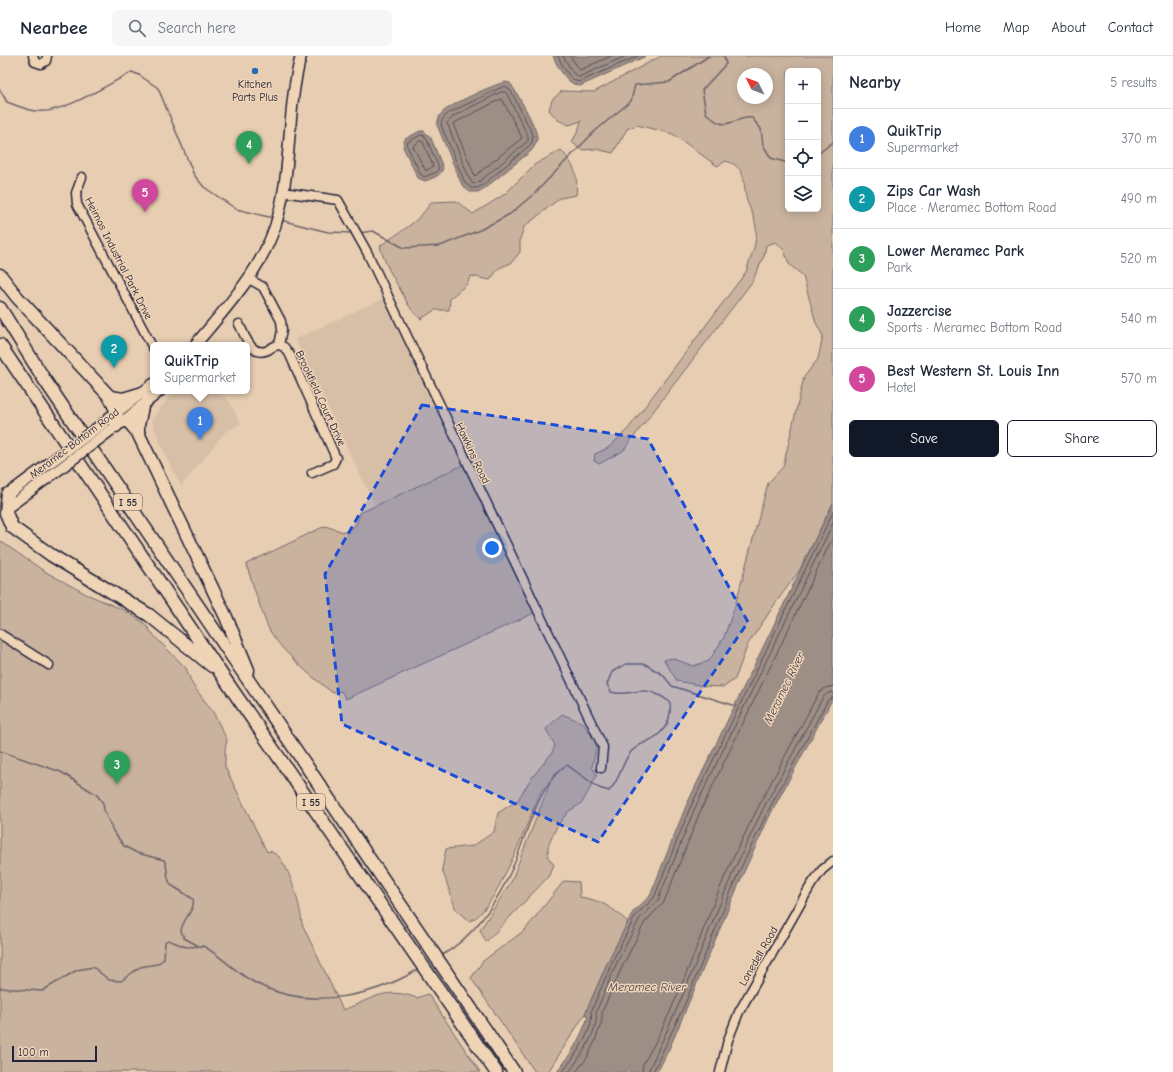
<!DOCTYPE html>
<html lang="en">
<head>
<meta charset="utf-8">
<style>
	:root { --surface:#fff; --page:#f6f6f7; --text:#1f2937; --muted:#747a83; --line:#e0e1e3; --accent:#111827 }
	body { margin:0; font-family:"Comic Neue",sans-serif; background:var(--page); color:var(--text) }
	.controls { position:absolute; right:12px; top:12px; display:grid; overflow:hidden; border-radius:6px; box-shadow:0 2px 10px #0003 }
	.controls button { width:36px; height:36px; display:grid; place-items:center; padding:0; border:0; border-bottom:1px solid var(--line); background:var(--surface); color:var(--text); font:20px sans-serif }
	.compass { position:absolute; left:737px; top:12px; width:36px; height:36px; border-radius:50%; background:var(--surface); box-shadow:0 2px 10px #0003; rotate:312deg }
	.scale { position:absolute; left:12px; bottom:10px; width:85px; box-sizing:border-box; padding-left:4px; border:2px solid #22223b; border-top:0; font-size:11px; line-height:14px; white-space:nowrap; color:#22223b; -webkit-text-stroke:3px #efd4b6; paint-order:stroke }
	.you { position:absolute; left:492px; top:492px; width:14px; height:14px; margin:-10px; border:3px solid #fff; border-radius:50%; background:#1a73e8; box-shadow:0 0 0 6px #1a73e833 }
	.badge { display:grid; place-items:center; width:26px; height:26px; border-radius:50%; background:var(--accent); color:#fff; font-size:13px; font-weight:700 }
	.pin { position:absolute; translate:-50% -33px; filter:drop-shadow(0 1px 2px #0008) }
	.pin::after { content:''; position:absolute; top:21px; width:14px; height:12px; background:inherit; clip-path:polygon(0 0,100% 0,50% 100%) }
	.popup { position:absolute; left:150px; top:286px; width:100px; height:52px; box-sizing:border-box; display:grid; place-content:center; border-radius:6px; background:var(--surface); filter:drop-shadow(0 1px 3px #0005); font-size:13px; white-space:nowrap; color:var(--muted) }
	.popup b { font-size:15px; color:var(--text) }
	.popup::after { content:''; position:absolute; left:50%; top:100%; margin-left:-8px; border:8px solid transparent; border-top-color:var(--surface) }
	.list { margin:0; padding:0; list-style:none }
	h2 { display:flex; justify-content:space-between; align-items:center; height:52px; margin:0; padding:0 16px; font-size:17px }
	h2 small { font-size:13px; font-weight:400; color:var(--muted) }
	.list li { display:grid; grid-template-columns:26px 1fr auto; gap:12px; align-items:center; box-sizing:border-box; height:60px; padding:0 16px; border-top:1px solid var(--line) }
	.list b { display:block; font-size:15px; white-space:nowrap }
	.list p { margin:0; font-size:13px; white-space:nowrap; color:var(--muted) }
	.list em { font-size:13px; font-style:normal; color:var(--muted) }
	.actions { display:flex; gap:8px; padding:12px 16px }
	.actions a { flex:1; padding:9px 0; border:1px solid var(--accent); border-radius:6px; text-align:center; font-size:14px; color:var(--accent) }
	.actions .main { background:var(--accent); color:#fff }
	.icon { flex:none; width:22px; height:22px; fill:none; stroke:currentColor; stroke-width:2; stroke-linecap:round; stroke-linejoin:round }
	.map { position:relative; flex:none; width:833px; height:1016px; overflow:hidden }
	header { display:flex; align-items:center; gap:24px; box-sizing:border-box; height:56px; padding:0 20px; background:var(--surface); border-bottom:1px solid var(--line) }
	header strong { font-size:19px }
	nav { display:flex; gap:22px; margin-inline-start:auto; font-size:14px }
	.search { width:280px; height:36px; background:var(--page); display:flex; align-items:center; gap:10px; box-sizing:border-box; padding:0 14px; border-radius:6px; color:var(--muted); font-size:15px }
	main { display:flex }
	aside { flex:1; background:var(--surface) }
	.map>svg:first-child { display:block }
	.built { fill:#d7bfa7 }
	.green { fill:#c9b39f; stroke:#766a6d; fill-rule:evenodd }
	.water { fill:#9e8f86; stroke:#6c6368 }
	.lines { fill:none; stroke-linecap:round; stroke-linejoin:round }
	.shore { stroke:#544e59; stroke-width:1 }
	.stream { stroke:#6c6368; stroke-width:1.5 }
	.minor-casing { stroke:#22223b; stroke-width:11 }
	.major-casing { stroke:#22223b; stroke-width:13 }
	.highway-casing { stroke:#22223b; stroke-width:15 }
	.minor { stroke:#efd4b6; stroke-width:8 }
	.major { stroke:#efd4b6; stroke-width:10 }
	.highway { stroke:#efd4b6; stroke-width:12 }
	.major-bridge-casing { stroke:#22223b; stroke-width:13; stroke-linecap:butt }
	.major-bridge { stroke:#efd4b6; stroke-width:10 }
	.marked { fill:#1d4ed8; fill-opacity:0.2; stroke:#1d4ed8; stroke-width:3; stroke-dasharray:8 5; stroke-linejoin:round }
	.poi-dot { fill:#1f6fb2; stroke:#efd4b6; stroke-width:1.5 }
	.labels { text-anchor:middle; stroke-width:3; stroke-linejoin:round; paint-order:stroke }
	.shield { fill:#efd4b6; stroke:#605760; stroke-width:1 }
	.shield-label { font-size:10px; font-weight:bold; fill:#22223b }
	.poi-label { font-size:11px; fill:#22223b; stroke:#efd4b6 }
	.street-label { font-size:11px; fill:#22223b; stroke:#efd4b6 }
	.water-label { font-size:12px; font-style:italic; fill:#474352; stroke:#efd4b6 }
</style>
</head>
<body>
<header>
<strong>Nearbee</strong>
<div class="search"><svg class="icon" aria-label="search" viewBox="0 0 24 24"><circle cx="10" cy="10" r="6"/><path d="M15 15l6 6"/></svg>Search here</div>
<nav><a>Home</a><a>Map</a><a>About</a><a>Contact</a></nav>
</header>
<main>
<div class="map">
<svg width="833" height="1016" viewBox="0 0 833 1016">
	<rect width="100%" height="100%" fill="#e7cdb1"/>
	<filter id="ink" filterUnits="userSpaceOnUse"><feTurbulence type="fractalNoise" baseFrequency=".025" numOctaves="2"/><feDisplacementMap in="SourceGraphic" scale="8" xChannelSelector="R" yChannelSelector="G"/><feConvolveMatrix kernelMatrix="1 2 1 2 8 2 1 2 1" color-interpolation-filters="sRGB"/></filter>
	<g filter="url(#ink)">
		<g class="built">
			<polygon points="385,242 463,409 375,450 295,283"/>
			<polygon points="174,335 217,335 229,345 241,368 226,375 181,430 167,403 151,364"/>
		</g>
		<g class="green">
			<path d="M661,0H833V447L799,515L777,545L748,588L735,623L724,631L703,630L677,625L664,604L672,602L693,610L709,605L724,581L735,550L768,427L783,411L804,321L818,303L823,280L816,267L803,220L789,208L784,194L776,186L766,189L764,200L752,226L623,395L599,408L594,405L595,398L608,392L628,373L746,216C750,203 758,186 756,171C755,162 750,153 747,145C742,128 749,112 726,105L717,110L673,78L637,69L627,73L613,97L596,93L581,94L572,86L578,75L581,65L569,69L558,64L549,54L552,44L562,35L594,36ZM788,15H818V153H788ZM743,18H767V42H743Z"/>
			<path d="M561,94C575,110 578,118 576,139L560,142L524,171L520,183V196L511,207L499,212L490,224L471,220L466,229L450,242L449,254H435L421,263C411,255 407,247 401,235C392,219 385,209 380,190C399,176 419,167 431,146L456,145L473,158L505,138L534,109Z"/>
			<path d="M463,409L534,557L346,643L341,635L333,637C314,623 276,591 267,569C259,549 253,528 246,508L325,470L347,477L356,469L360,457Z"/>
			<path d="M0,485L44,515L86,538L124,554L144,567L157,583L186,612L192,628L213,656L227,684L225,693V711L267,796L270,795C273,797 276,798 278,800C290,812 301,852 302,868L343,954C373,943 384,930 417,942L428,938L480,1016H0Z"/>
			<path d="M562,658L583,667L597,688L592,711L597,719L582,747L568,756L557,770L548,790V801L554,809L548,821L486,886L480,874L511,826L550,727L541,735C529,761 495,859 469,865L456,854L442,813L446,793L473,790L494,776L498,757L518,744L530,724L552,697L555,689L546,673Z"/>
			<path d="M564,825L579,826L580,841C601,844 613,852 628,866L609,903L585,958L548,1016H535L471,922L483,905L525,874Z"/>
		</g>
		<g class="water">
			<path d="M553,0H646L580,30C566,28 558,11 553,0Z"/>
			<path d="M505,26L510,27C516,35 537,72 537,81C537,87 535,90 531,95L485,132L478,136H470L462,129L437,69C438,64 439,59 444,55C456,46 490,30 505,26Z"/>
			<path d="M420,75H424L431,82L443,112C441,120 433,122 425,125L418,122L403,91L405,83Z"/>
			<path d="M833,447V642L771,757L743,818L670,991L659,1013L655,1016H557C572,997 580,983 588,961L585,958L609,903L633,856L650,840L686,750Z"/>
		</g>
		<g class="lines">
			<g class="shore">
				<path d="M558,0C562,9 569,24 579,26L638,0"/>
				<polyline points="563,0 573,17 579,21 626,0"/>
				<polyline points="570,0 580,14 611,0"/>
				<path d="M505,30L511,35L533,79L532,87L483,129L477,132H471L465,127L441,69C442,62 445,59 451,56Z"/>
				<polygon points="501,36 505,36 507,38 528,80 528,85 480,125 473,128 470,124 447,67 454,60"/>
				<polygon points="502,43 522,82 475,120 453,68"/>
				<polygon points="421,79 425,80 427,84 439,112 437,116 424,121 421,119 407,90 408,86"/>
				<polygon points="420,85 423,86 433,110 426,115 413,91"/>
				<path d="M562,1016C573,1003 595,974 591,956L613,904L636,859L654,842L690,752L833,456"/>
				<path d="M569,1016C580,1001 599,976 596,956L617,906L640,862L658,844L694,754L833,467"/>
				<polyline points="576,1016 587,1002 595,985 602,965 602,956 623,909 645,866 664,846 700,756 833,481"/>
				<path d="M642,1016L643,1008C680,946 700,876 729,811C756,752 788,696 818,638L825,632L833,630"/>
				<polyline points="648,1016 679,948 734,814 763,753 823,641 828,637 833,636"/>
				<polyline points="653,1016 684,950 739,816 768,755 828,644 833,641"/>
			</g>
			<g class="stream">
				<path d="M724,0L726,8L702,34L706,57C710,60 715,66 720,67C729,71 740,60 752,62L761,73L763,89L771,102L788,107"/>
				<path d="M0,34L7,46C16,49 26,54 36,55C61,59 109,28 132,16L139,19L158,32L194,119L204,131L236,153L273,162"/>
				<polyline points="818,98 833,86"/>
				<polyline points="280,164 328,176 353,177"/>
				<polyline points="359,177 373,175 404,192 440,190 480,174 510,158 535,137 594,76 631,45 635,29 669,26 709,0"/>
				<path d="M0,695L61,716L97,739L103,747L104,754L113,775L124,790L137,797L164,804C169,812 165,821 171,829L193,843C196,854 182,863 181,875L184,882L197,889"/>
				<path d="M441,900C476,879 499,844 515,806C526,779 541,723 567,709L599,732L609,735C620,724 621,709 630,697C636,690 640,689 648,685C665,677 672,664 670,646C663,641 655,636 646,635C633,634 626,640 611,636L607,628L612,616L626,608H645L663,619L672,630L736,650"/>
				<path d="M0,932L42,935L77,914L93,911L109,924L121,925L140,911L157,908L164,903L165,886L168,884L186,891L203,890C220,899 233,914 250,924C303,955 369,943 419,913"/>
			</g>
			<g class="minor-casing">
				<g id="minor">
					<polyline points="33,0 35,6 41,8 46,5 47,0"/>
					<polyline points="82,121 76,137 77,148 153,292"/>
					<polyline points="283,136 338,144 367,196 603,691 601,712"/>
					<polyline points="249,223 263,231 281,265 282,274 279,289"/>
					<path d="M239,268C245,279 251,302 268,294C273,291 274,289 279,289L284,291L290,299L336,402L333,408L312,417"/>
					<polyline points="0,578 49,609"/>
					<polyline points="720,1016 728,984 739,956 811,829 822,814 833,805"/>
				</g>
			</g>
			<g class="major-casing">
				<g id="major">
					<path d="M195,289C229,248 266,210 279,157C292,106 287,51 301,0"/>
					<polyline points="111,361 153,328"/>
					<polyline points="120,368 160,335"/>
					<polyline points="8,438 47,409"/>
					<polyline points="11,449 53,418"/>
				</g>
			</g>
			<g class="highway-casing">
				<g id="highway">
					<polyline points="0,219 17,241 110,341 116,354 116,370"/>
					<polyline points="0,252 44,323 514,1016"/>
					<polyline points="0,289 222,619 496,1016"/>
					<polyline points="110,341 123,343 143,337"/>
					<polyline points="110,362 129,366 138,377 226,561 248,614"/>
					<polyline points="138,377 138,369 142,351"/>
					<polyline points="8,438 6,457 12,471 51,499 149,559 212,610"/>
				</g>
			</g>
			<use href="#minor" class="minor"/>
			<use href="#major" class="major"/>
			<use href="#highway" class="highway"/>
			<g class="major-bridge-casing">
				<g id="major-bridge">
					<polyline points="47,409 105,366"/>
					<polyline points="53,418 111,374"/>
				</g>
			</g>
			<use href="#major-bridge" class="major-bridge"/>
		</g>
	</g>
	<path class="marked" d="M422,349L648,383L748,566L598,786L342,668L325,518Z"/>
	<circle class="poi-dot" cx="255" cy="15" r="4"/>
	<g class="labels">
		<g class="shield">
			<rect x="114" y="438" width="28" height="16" rx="3"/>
			<rect x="297" y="738" width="28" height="16" rx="3"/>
		</g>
		<g class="shield-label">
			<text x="128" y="450">I 55</text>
			<text x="311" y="750">I 55</text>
		</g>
		<g class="poi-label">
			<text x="255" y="32">Kitchen<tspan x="255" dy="13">Parts Plus</tspan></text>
		</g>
		<g class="street-label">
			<text transform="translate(119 202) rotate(63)" y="4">Heimos Industrial Park Drive</text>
			<text transform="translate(321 342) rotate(65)" y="4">Brookfield Court Drive</text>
			<text transform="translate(74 387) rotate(-37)" y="4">Meramec Bottom Road</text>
			<text transform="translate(473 397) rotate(65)" y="4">Hawkins Road</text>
			<text transform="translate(758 900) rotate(-60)" y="4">Lonedell Road</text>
		</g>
		<g class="water-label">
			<text transform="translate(784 632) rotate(-64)" y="4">Meramec River</text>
			<text x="647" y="935">Meramec River</text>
		</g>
	</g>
</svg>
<div class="controls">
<button>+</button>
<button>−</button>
<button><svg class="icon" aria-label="locate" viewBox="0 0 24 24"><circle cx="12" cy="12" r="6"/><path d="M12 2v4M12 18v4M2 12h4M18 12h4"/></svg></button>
<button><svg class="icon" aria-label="layers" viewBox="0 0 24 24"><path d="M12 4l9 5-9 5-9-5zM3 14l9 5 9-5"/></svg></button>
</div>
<svg class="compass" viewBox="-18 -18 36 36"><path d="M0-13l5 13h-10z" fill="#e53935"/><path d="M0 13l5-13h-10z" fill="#747a83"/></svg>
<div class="scale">100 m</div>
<div class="you"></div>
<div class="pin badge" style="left:200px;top:384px;background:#3f7fe0">1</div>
<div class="popup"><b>QuikTrip</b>Supermarket</div>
<div class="pin badge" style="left:114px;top:312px;background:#0f9aa8">2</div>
<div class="pin badge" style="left:117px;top:728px;background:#2e9e5b">3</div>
<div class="pin badge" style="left:249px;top:108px;background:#2e9e5b">4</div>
<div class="pin badge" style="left:145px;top:156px;background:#d1479c">5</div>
</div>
<aside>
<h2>Nearby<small>5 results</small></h2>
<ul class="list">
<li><span class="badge" style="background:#3f7fe0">1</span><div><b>QuikTrip</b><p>Supermarket</p></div><em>370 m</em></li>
<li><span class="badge" style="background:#0f9aa8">2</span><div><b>Zips Car Wash</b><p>Place · Meramec Bottom Road</p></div><em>490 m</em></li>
<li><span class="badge" style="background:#2e9e5b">3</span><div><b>Lower Meramec Park</b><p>Park</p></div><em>520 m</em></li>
<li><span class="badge" style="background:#2e9e5b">4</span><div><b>Jazzercise</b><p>Sports · Meramec Bottom Road</p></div><em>540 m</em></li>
<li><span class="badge" style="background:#d1479c">5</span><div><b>Best Western St. Louis Inn</b><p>Hotel</p></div><em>570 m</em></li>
</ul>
<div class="actions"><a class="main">Save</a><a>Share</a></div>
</aside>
</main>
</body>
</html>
